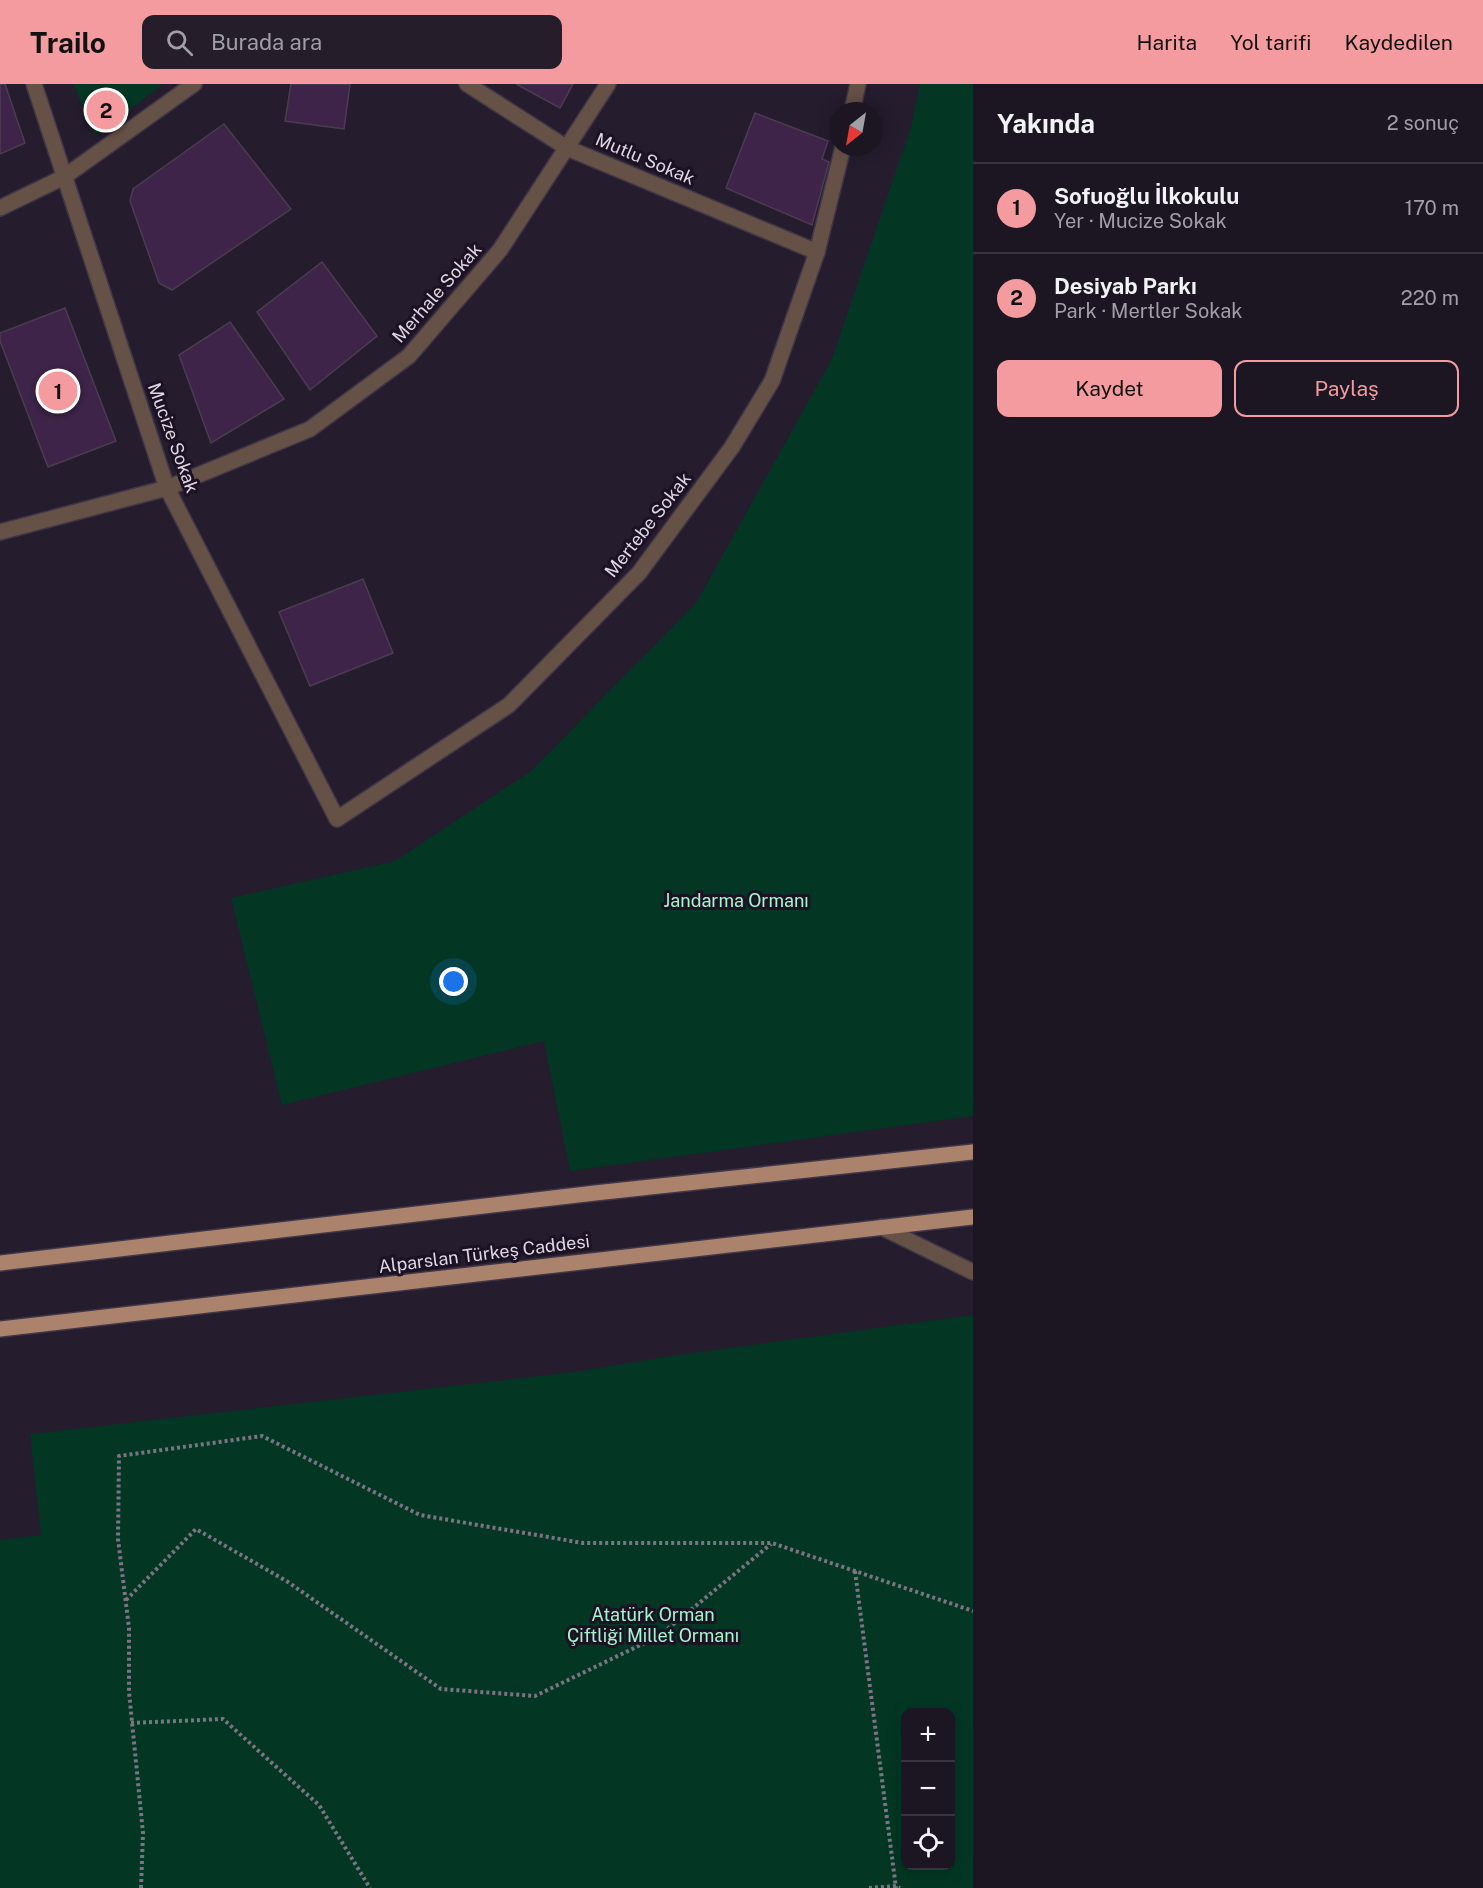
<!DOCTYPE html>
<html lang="tr">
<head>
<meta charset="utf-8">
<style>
	:root { --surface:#1c1522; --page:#251e2a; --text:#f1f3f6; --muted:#a09fa5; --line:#3a3440; --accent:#f49b9f }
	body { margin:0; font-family:"Public Sans",sans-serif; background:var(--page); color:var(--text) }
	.controls { position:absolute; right:18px; bottom:18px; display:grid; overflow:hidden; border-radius:12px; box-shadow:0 3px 15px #0003 }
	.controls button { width:54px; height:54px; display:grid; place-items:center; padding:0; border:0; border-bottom:2px solid var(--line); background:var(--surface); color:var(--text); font:30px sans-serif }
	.compass { position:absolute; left:829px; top:18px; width:54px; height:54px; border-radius:50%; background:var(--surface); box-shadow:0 3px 15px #0003; rotate:211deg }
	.you { position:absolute; left:454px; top:898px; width:21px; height:21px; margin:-15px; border:4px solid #fff; border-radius:50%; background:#1a73e8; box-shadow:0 0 0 9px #1a73e833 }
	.badge { display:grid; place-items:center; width:39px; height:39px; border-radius:50%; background:var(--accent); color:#111; font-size:20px; font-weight:700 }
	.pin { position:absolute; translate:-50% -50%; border:3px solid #fff; box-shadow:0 2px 6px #0006 }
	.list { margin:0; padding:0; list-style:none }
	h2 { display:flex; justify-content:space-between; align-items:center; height:78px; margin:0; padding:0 24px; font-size:26px }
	h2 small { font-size:20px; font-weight:400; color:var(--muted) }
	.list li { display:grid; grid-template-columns:39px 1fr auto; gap:18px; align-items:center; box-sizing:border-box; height:90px; padding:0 24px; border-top:2px solid var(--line) }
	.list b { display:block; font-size:22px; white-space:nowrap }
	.list p { margin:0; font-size:20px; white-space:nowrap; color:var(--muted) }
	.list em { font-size:20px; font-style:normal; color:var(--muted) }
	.actions { display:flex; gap:12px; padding:18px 24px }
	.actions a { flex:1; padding:14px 0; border:2px solid var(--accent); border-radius:12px; text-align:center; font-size:21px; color:var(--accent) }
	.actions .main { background:var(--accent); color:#111 }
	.icon { flex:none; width:33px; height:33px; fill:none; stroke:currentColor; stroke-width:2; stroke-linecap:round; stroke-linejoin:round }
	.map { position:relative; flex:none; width:973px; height:1804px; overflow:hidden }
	header { display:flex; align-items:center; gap:36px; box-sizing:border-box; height:84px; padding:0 30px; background:var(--accent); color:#111 }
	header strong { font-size:28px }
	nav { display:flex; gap:33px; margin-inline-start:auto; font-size:21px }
	.search { width:420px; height:54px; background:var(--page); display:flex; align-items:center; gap:15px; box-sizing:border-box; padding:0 21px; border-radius:12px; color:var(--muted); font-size:22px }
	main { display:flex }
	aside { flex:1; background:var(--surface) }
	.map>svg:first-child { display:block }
	.green { fill:#033723; fill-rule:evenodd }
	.building { fill:#3e2448; stroke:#4b3d50; stroke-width:1.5 }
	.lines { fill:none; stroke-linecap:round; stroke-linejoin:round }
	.lane-casing { stroke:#3f3647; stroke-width:18 }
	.street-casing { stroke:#3f3647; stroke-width:18 }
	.primary-casing { stroke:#3f3647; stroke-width:18 }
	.path { stroke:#7c7483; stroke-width:4; stroke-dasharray:3 3; stroke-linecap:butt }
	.lane { stroke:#665147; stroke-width:15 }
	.street { stroke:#665147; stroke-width:15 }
	.primary { stroke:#ab826c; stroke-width:15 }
	.labels { text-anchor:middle; stroke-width:6; stroke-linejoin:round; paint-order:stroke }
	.street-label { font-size:18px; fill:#ded8e4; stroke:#1c1224 }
	.park-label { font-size:18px; fill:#a3f7cd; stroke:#1c1224 }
</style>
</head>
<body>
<header>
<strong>Trailo</strong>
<div class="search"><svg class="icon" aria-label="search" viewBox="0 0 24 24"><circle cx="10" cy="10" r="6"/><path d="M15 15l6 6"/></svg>Burada ara</div>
<nav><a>Harita</a><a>Yol tarifi</a><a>Kaydedilen</a></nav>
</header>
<main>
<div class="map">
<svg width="973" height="1804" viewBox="0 0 973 1804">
	<rect width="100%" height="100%" fill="#251c2e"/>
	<g class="green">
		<polygon points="73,0 163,0 95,52"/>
		<polygon points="920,0 973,0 973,1032 570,1087 544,957 282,1021 231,814 395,777 531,687 696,519 832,275 911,43"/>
		<path d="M973,1231V1804H0V1456L41,1451L30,1350L575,1288L678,1271ZM950,1628V1782H906V1628Z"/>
	</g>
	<g class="building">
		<polygon points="0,0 5,0 25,59 0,70"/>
		<polygon points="291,0 350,0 344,45 285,37"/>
		<polygon points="516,0 573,0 560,24"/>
		<polygon points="755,29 828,57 822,75 829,78 812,141 726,104"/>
		<polygon points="224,40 291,125 172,206 159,199 130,117 133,105"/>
		<polygon points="322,178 377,252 310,306 257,228"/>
		<polygon points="65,224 116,357 48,383 0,257 0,249"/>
		<polygon points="230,238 284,315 211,359 179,271"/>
		<polygon points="363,495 393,569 310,602 279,528"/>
	</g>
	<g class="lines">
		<g class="lane-casing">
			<polyline id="lane" points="881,1143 973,1188"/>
		</g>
		<g class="street-casing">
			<g id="street">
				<polyline points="34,0 167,404 337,735 509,621 639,489 732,363 772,297 817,168 843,63"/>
				<polyline points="467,0 567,64 817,168"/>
				<polyline points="852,27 858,0"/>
				<polyline points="0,124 64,93 194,0"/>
				<polyline points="0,448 167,404 310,345 409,272 500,166 608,0"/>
			</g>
		</g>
		<g class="primary-casing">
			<g id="primary">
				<polyline points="0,1179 595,1109 973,1068"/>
				<polyline points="0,1245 973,1133"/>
			</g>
		</g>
		<g class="path">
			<polyline points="855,1487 896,1804"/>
			<polyline points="126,1516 196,1445 288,1498 441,1605 535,1612 659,1552 771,1460"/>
			<polyline points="131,1639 223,1635 319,1721 370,1804"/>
			<polyline points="141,1804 143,1749 129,1608 129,1544 118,1455 119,1372 262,1352 420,1431 583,1459 772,1459 973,1527"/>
			<polyline points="869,1804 896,1802 900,1804"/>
		</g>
		<use href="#lane" class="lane"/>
		<use href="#street" class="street"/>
		<use href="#primary" class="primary"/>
	</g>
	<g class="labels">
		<g class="street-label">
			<text transform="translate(645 75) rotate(23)" y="6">Mutlu Sokak</text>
			<text transform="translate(437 209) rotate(-49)" y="6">Merhale Sokak</text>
			<text transform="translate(173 354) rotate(70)" y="6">Mucize Sokak</text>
			<text transform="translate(648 441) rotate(-52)" y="6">Mertebe Sokak</text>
			<text transform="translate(484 1170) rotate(-7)" y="6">Alparslan Türkeş Caddesi</text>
		</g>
		<g class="park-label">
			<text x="736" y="823">Jandarma Ormanı</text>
			<text x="653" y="1537">Atatürk Orman<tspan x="653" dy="21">Çiftliği Millet Ormanı</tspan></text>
		</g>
	</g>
</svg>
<div class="controls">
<button>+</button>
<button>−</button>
<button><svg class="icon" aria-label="locate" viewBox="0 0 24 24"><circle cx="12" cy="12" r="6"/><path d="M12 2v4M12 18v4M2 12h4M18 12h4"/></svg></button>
</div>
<svg class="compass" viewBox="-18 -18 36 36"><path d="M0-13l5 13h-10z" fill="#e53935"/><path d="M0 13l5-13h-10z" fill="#a09fa5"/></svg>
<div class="you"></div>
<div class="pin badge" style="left:58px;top:307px">1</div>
<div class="pin badge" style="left:106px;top:26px">2</div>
</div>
<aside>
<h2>Yakında<small>2 sonuç</small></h2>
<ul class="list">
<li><span class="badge">1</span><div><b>Sofuoğlu İlkokulu</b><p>Yer · Mucize Sokak</p></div><em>170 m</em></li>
<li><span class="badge">2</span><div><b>Desiyab Parkı</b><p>Park · Mertler Sokak</p></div><em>220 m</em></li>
</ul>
<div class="actions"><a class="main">Kaydet</a><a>Paylaş</a></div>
</aside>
</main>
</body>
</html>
